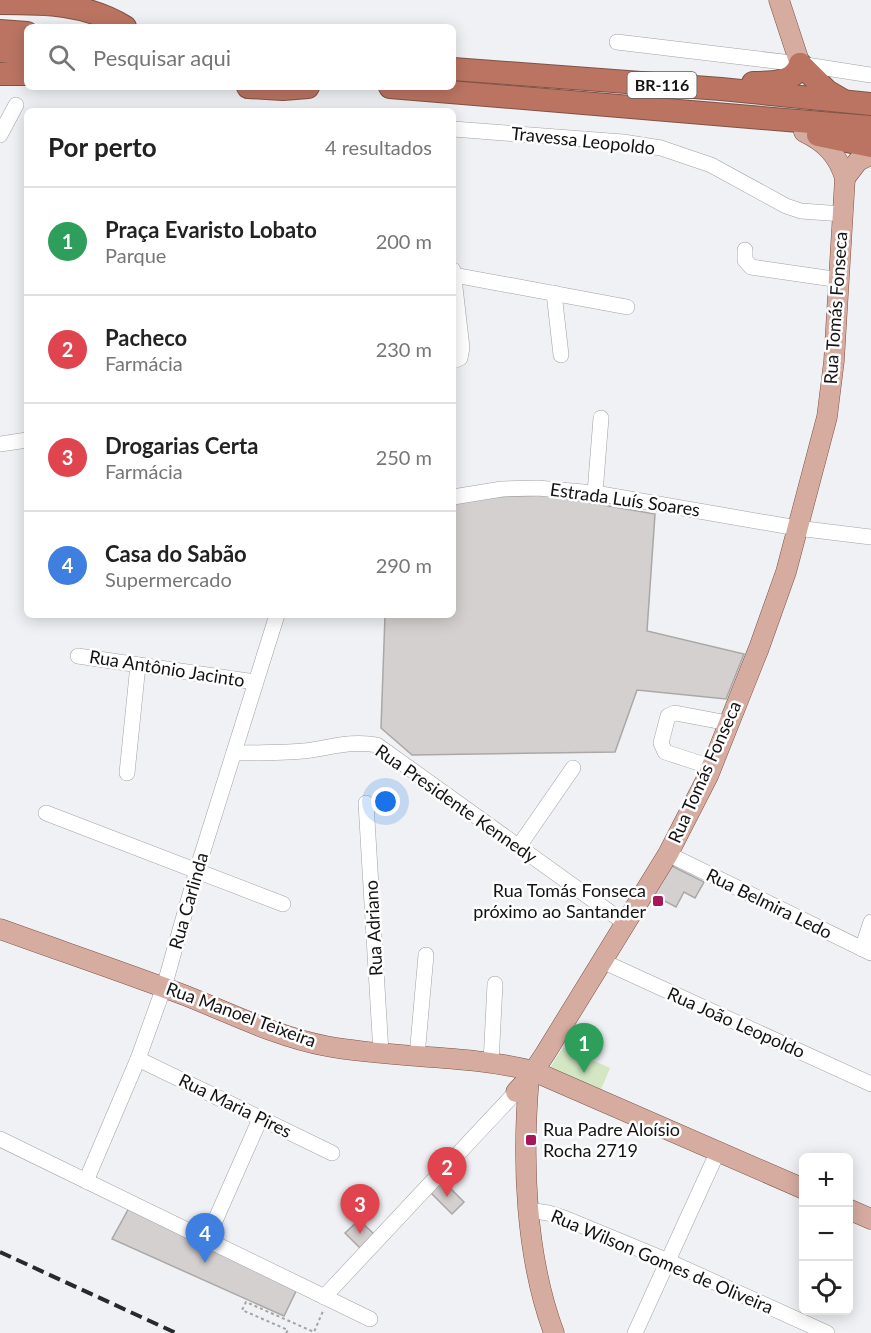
<!DOCTYPE html>
<html lang="pt">
<head>
<meta charset="utf-8">
<style>
	:root { --surface:#fff; --page:#f2f2f2; --text:#222; --muted:#767676; --line:#e0e0e0; --accent:#a61759 }
	body { margin:0; font-family:Lato,sans-serif; background:var(--page); color:var(--text) }
	.controls { position:absolute; right:18px; bottom:18px; display:grid; overflow:hidden; border-radius:9px; box-shadow:0 3px 15px #0003 }
	.controls button { width:54px; height:54px; display:grid; place-items:center; padding:0; border:0; border-bottom:2px solid var(--line); background:var(--surface); color:var(--text); font:30px sans-serif }
	.you { position:absolute; left:386px; top:802px; width:21px; height:21px; margin:-15px; border:4px solid #fff; border-radius:50%; background:#1a73e8; box-shadow:0 0 0 9px #1a73e833 }
	.badge { display:grid; place-items:center; width:39px; height:39px; border-radius:50%; background:var(--accent); color:#fff; font-size:20px; font-weight:700 }
	.pin { position:absolute; translate:-50% -50px; filter:drop-shadow(0 2px 3px #0008) }
	.pin::after { content:''; position:absolute; top:32px; width:21px; height:18px; background:inherit; clip-path:polygon(0 0,100% 0,50% 100%) }
	.list { margin:0; padding:0; list-style:none }
	h2 { display:flex; justify-content:space-between; align-items:center; height:78px; margin:0; padding:0 24px; font-size:26px }
	h2 small { font-size:20px; font-weight:400; color:var(--muted) }
	.list li { display:grid; grid-template-columns:39px 1fr auto; gap:18px; align-items:center; box-sizing:border-box; height:108px; padding:0 24px; border-top:2px solid var(--line) }
	.list b { display:block; font-size:22px; white-space:nowrap }
	.list p { margin:0; font-size:20px; white-space:nowrap; color:var(--muted) }
	.list em { font-size:20px; font-style:normal; color:var(--muted) }
	.icon { flex:none; width:33px; height:33px; fill:none; stroke:currentColor; stroke-width:2; stroke-linecap:round; stroke-linejoin:round }
	.map { position:relative; flex:none; width:871px; height:1333px; overflow:hidden }
	.search { position:absolute; background:var(--surface); box-shadow:0 3px 15px #0003; left:24px; top:24px; width:432px; height:66px; display:flex; align-items:center; gap:15px; box-sizing:border-box; padding:0 21px; border-radius:9px; color:var(--muted); font-size:22px }
	.panel { position:absolute; background:var(--surface); box-shadow:0 3px 15px #0003; left:24px; top:108px; width:432px; height:510px; border-radius:9px }
	.map>svg:first-child { display:block }
	.green { fill:#d3e7c4 }
	.building { fill:#d5d0d0; stroke:#aba7a7; stroke-width:1.5 }
	.lines { fill:none; stroke-linecap:round; stroke-linejoin:round }
	.minor-casing { stroke:#a1a2a6; stroke-width:16 }
	.major-casing { stroke:#805247; stroke-width:21 }
	.highway-casing { stroke:#805247; stroke-width:24 }
	.path { stroke:#a2a3a5; stroke-width:2; stroke-dasharray:3 3; stroke-linecap:butt }
	.minor { stroke:#fff; stroke-width:15 }
	.major { stroke:#d6aca1; stroke-width:20 }
	.highway { stroke:#bb7462; stroke-width:22 }
	.rail { stroke:#29292b; stroke-width:4; stroke-dasharray:12 6; stroke-linecap:butt }
	.poi-dot { fill:#a61759; stroke:#fefeff; stroke-width:2 }
	.labels { text-anchor:middle; stroke-width:5; stroke-linejoin:round; paint-order:stroke }
	.shield { fill:#fefeff; stroke:#5a5a5a; stroke-width:1.5 }
	.shield-label { font-size:16px; font-weight:bold; fill:#131314 }
	.street-label { font-size:18px; fill:#131314; stroke:#fefeff }
	.poi-label { font-size:18px; fill:#131314; stroke:#fefeff; text-anchor:end }
</style>
</head>
<body>
<div class="map">
<svg width="871" height="1333" viewBox="0 0 871 1333">
	<rect width="100%" height="100%" fill="#eff1f4"/>
	<polygon class="green" points="563,1047 610,1068 600,1092 550,1068"/>
	<g class="building">
		<polygon points="545,495 655,514 647,631 744,654 726,699 637,690 615,752 412,755 381,728 385,615 453,615 453,503 488,497"/>
		<polygon points="668,864 704,882 695,898 684,892 676,907 651,894"/>
		<polygon points="442,1180 464,1202 452,1214 430,1192"/>
		<polygon points="129,1208 298,1287 284,1316 112,1239"/>
		<polygon points="359,1220 374,1234 360,1248 345,1233"/>
	</g>
	<g class="lines">
		<g class="minor-casing">
			<g id="minor">
				<polyline points="617,42 800,64 871,75"/>
				<polyline points="453,129 623,142 661,148 711,165 786,206 801,211 843,214"/>
				<polyline points="0,135 16,105"/>
				<polyline points="745,250 745,260 751,267 840,280"/>
				<polyline points="453,270 462,348 460,358 453,361"/>
				<polyline points="454,275 627,307"/>
				<polyline points="554,293 561,355"/>
				<polyline points="0,444 27,440"/>
				<polyline points="595,493 601,418"/>
				<polyline points="453,497 502,489 537,488 595,493 797,528 871,537"/>
				<polyline points="78,656 255,682"/>
				<path d="M234,753C257,753 280,753 303,751C329,748 351,740 377,745L625,923"/>
				<polyline points="711,767 665,752 661,743 668,716 675,713 728,723"/>
				<polyline points="127,773 138,665"/>
				<polyline points="366,803 381,1053"/>
				<polyline points="46,813 283,904"/>
				<polyline points="519,846 573,768"/>
				<polyline points="668,854 871,953"/>
				<polyline points="862,949 871,922"/>
				<polyline points="602,961 871,1084"/>
				<polyline points="417,1056 426,955"/>
				<polyline points="138,1059 332,1153"/>
				<polyline points="491,1063 495,984"/>
				<polyline points="0,1139 370,1319"/>
				<polyline points="86,1181 138,1059 164,987 197,870 277,615"/>
				<polyline points="529,1210 548,1213 564,1218 668,1261 827,1333"/>
				<polyline points="207,1239 260,1119"/>
				<polyline points="324,1297 516,1092"/>
				<polyline points="635,1333 718,1151"/>
			</g>
		</g>
		<g class="major-casing">
			<g id="major">
				<polyline points="779,0 800,64"/>
				<polyline points="845,178 858,161 871,155"/>
				<path d="M0,929C61,951 123,972 184,995C230,1013 277,1037 326,1046C394,1059 466,1054 533,1071L804,1189"/>
				<path d="M529,1078C522,1160 525,1255 554,1333"/>
				<path d="M516,1092L529,1078L545,1054L668,854L708,776L759,648L786,572L827,417L834,361L845,178C838,155 825,142 804,132"/>
				<polyline points="848,1209 871,1219"/>
			</g>
		</g>
		<g class="highway-casing">
			<g id="highway">
				<path d="M0,3C44,3 87,3 125,27"/>
				<polyline points="0,31 27,33"/>
				<polyline points="0,51 27,54"/>
				<polyline points="800,64 827,91 844,101"/>
				<polyline points="453,69 721,89 871,104"/>
				<polyline points="0,74 27,74"/>
				<path d="M753,83C771,83 795,83 800,64"/>
				<polyline points="248,87 283,89 308,87"/>
				<polyline points="390,87 871,127"/>
				<polyline points="818,135 871,146"/>
			</g>
		</g>
		<polyline class="path" points="286,1333 288,1330 242,1310 246,1302 314,1332 323,1311"/>
		<use href="#minor" class="minor"/>
		<use href="#major" class="major"/>
		<use href="#highway" class="highway"/>
		<polyline class="rail" points="0,1252 176,1333"/>
	</g>
	<g class="poi-dot">
		<rect x="652" y="895" width="12" height="12" rx="3"/>
		<rect x="525" y="1134" width="12" height="12" rx="3"/>
	</g>
	<g class="labels">
		<rect class="shield" x="627.5" y="72" width="69" height="26" rx="4.5"/>
		<g class="shield-label">
			<text x="662" y="91">BR-116</text>
		</g>
		<g class="street-label">
			<text transform="translate(583 141) rotate(6)" y="6">Travessa Leopoldo</text>
			<text transform="translate(836 308) rotate(-86)" y="6">Rua Tomás Fonseca</text>
			<text transform="translate(625 500) rotate(8)" y="6">Estrada Luís Soares</text>
			<text transform="translate(167 669) rotate(9)" y="6">Rua Antônio Jacinto</text>
			<text transform="translate(705 772) rotate(-66)" y="6">Rua Tomás Fonseca</text>
			<text transform="translate(456 804) rotate(35)" y="6">Rua Presidente Kennedy</text>
			<text transform="translate(189 901) rotate(-74)" y="6">Rua Carlinda</text>
			<text transform="translate(769 904) rotate(26)" y="6">Rua Belmira Ledo</text>
			<text transform="translate(374 928) rotate(-93)" y="6">Rua Adriano</text>
			<text transform="translate(241 1015) rotate(20)" y="6">Rua Manoel Teixeira</text>
			<text transform="translate(736 1023) rotate(24)" y="6">Rua João Leopoldo</text>
			<text transform="translate(235 1106) rotate(26)" y="6">Rua Maria Pires</text>
			<text transform="translate(662 1262) rotate(23)" y="6">Rua Wilson Gomes de Oliveira</text>
		</g>
		<g class="poi-label">
			<text x="646" y="897">Rua Tomás Fonseca<tspan x="646" dy="21">próximo ao Santander</tspan></text>
			<text x="543" y="1136" text-anchor="start">Rua Padre Aloísio<tspan x="543" dy="21">Rocha 2719</tspan></text>
		</g>
	</g>
</svg>
<div class="controls">
<button>+</button>
<button>−</button>
<button><svg class="icon" aria-label="locate" viewBox="0 0 24 24"><circle cx="12" cy="12" r="6"/><path d="M12 2v4M12 18v4M2 12h4M18 12h4"/></svg></button>
</div>
<div class="you"></div>
<div class="pin badge" style="left:584px;top:1073px;background:#2e9e5b">1</div>
<div class="pin badge" style="left:447px;top:1197px;background:#e0444e">2</div>
<div class="pin badge" style="left:360px;top:1234px;background:#e0444e">3</div>
<div class="pin badge" style="left:205px;top:1263px;background:#3f7fe0">4</div>
<div class="search"><svg class="icon" aria-label="search" viewBox="0 0 24 24"><circle cx="10" cy="10" r="6"/><path d="M15 15l6 6"/></svg>Pesquisar aqui</div>
<section class="panel">
<h2>Por perto<small>4 resultados</small></h2>
<ul class="list">
<li><span class="badge" style="background:#2e9e5b">1</span><div><b>Praça Evaristo Lobato</b><p>Parque</p></div><em>200 m</em></li>
<li><span class="badge" style="background:#e0444e">2</span><div><b>Pacheco</b><p>Farmácia</p></div><em>230 m</em></li>
<li><span class="badge" style="background:#e0444e">3</span><div><b>Drogarias Certa</b><p>Farmácia</p></div><em>250 m</em></li>
<li><span class="badge" style="background:#3f7fe0">4</span><div><b>Casa do Sabão</b><p>Supermercado</p></div><em>290 m</em></li>
</ul>
</section>
</div>
</body>
</html>
